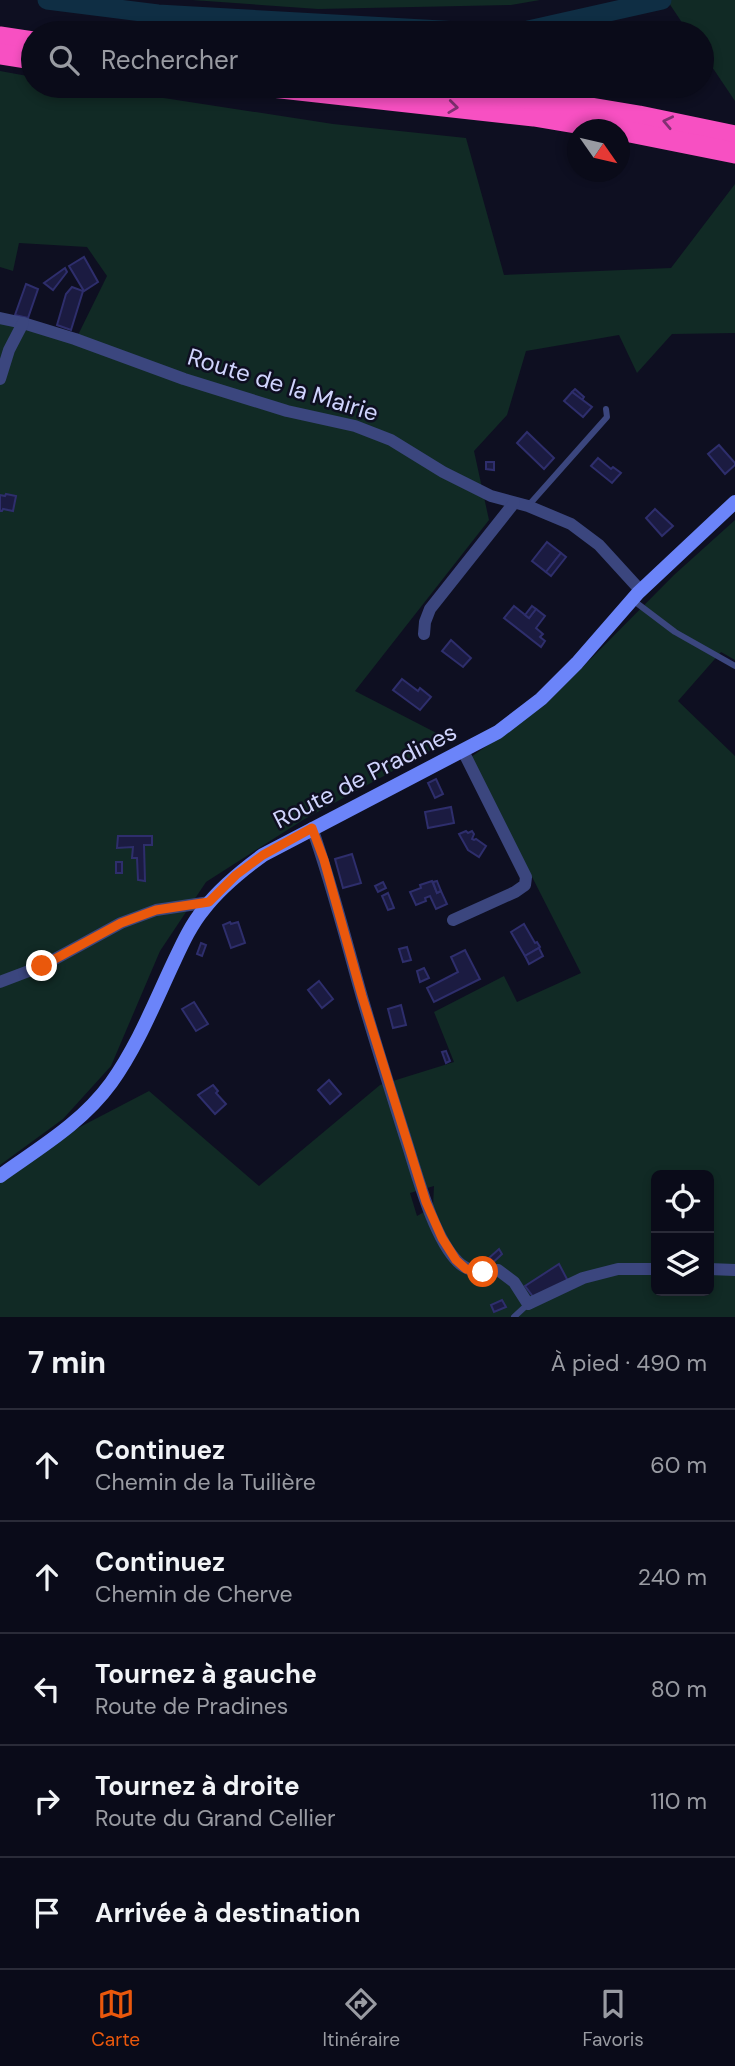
<!DOCTYPE html>
<html lang="fr">
<head>
<meta charset="utf-8">
<style>
	:root { --surface:#0a0b19; --page:#131422; --text:#f1f3f6; --muted:#999ba2; --line:#2a2b38; --accent:#ea580c }
	body { margin:0; font-family:"DM Sans",sans-serif; background:var(--page); color:var(--text) }
	.controls { position:absolute; right:21px; bottom:21px; display:grid; overflow:hidden; border-radius:10px; box-shadow:0 4px 10px #0003 }
	.controls button { width:63px; height:63px; display:grid; place-items:center; padding:0; border:0; border-bottom:2px solid var(--line); background:var(--surface); color:var(--text); font:35px sans-serif }
	.compass { position:absolute; left:567px; top:119px; width:63px; height:63px; border-radius:50%; background:var(--surface); box-shadow:0 4px 10px #0003; rotate:124deg }
	.stop { position:absolute; width:21px; height:21px; margin:-16px; border:5px solid #ea580c; border-radius:50%; background:#fff }
	.stop.end { background:#ea580c; border-color:#fff; box-shadow:0 2px 7px #0008 }
	.list { margin:0; padding:0; list-style:none }
	h2 { display:flex; justify-content:space-between; align-items:center; height:91px; margin:0; padding:0 28px; font-size:30px }
	h2 small { font-size:23px; font-weight:400; color:var(--muted) }
	.list li { display:grid; grid-template-columns:46px 1fr auto; gap:21px; align-items:center; box-sizing:border-box; height:112px; padding:0 28px; border-top:2px solid var(--line) }
	.list b { display:block; font-size:26px; white-space:nowrap }
	.list p { margin:0; font-size:23px; white-space:nowrap; color:var(--muted) }
	.list em { font-size:23px; font-style:normal; color:var(--muted) }
	.icon { flex:none; width:38px; height:38px; fill:none; stroke:currentColor; stroke-width:2; stroke-linecap:round; stroke-linejoin:round }
	.map { position:relative; flex:none; width:735px; height:1317px; overflow:hidden }
	.search { position:absolute; background:var(--surface); box-shadow:0 4px 10px #0003; left:21px; right:21px; top:21px; height:77px; display:flex; align-items:center; gap:18px; box-sizing:border-box; padding:0 24px; border-radius:38px; color:var(--muted); font-size:26px }
	.sheet { height:651px; background:var(--surface) }
	nav { display:flex; justify-content:space-around; align-items:center; box-sizing:border-box; height:98px; border-top:2px solid var(--line); background:var(--surface); font-size:19px; color:var(--muted) }
	nav a { display:grid; justify-items:center; gap:4px }
	nav .on { color:var(--accent) }
	.map>svg:first-child { display:block }
	.green { fill:#112a25; fill-rule:evenodd }
	.lines { fill:none; stroke-linecap:round; stroke-linejoin:round }
	.river { stroke:#0f2e44; stroke-width:19 }
	.building { fill:#1b1b41; stroke:#2e2e6c; stroke-width:2 }
	.lane { stroke:#3b467e; stroke-width:6 }
	.street { stroke:#3b467e; stroke-width:12 }
	.secondary { stroke:#6b84f9; stroke-width:14 }
	.highway { stroke:#f750c2; stroke-width:21 }
	.oneway { stroke:#823072 }
	.route { stroke:#ea580c; stroke-width:9 }
	.labels { text-anchor:middle; stroke-width:5; stroke-linejoin:round; paint-order:stroke }
	.street-label { font-size:24px; fill:#d0d4fd; stroke:#0e0f21 }
</style>
</head>
<body>
<div class="map">
<svg width="735" height="1317" viewBox="0 0 735 1317">
	<rect width="100%" height="100%" fill="#0e0f21"/>
	<g class="green">
		<polygon points="192,0 540,0 511,5 318,9"/>
		<polygon points="667,0 735,0 735,101 702,52 702,33 689,33"/>
		<polygon points="0,71 33,77 33,86 86,86 333,124 466,138 504,275 671,268 735,184 735,333 672,334 637,373 619,335 526,351 507,415 474,451 489,520 355,691 450,740 303,820 206,882 160,951 111,1066 63,1119 0,1165 0,315 78,335 107,276 87,247 19,243 13,271 0,267"/>
		<path d="M735,520V660L721,652L678,701L735,756V1317H0V1183L78,1128L149,1091L259,1186L380,1085L454,1062L434,1012L504,976L517,1002L581,973L471,757L546,704L674,575ZM656,1175H709V1291H656ZM434,1186L433,1207L417,1216L410,1193Z"/>
	</g>
	<g class="lines">
		<g class="river">
			<polyline points="47,0 158,14 495,33"/>
			<polyline points="515,33 662,0"/>
		</g>
	</g>
	<g class="building">
		<polygon points="84,257 98,282 84,291 69,266"/>
		<polygon points="65,268 67,272 53,290 44,283"/>
		<polygon points="26,284 38,289 28,318 15,315"/>
		<polygon points="72,287 83,291 71,330 57,325 66,294"/>
		<polygon points="575,389 584,397 582,400 572,392"/>
		<polygon points="572,392 592,407 583,417 564,401"/>
		<polygon points="527,432 554,458 544,469 517,443"/>
		<polygon points="719,445 735,463 735,465 725,474 708,454"/>
		<polygon points="598,458 611,469 613,467 621,473 612,483 591,466"/>
		<polygon points="486,462 494,462 494,470 486,469"/>
		<polygon points="6,494 16,496 13,511 3,509 2,511 0,511 0,495 5,496"/>
		<polygon points="655,509 673,526 662,536 646,518"/>
		<polygon points="547,542 561,553 546,572 532,561"/>
		<polygon points="561,553 566,557 551,576 546,572"/>
		<polygon points="514,606 529,618 536,609 545,616 536,628 543,634 540,637 545,641 541,647 504,618"/>
		<polygon points="532,606 536,609 529,618 525,615"/>
		<polygon points="451,640 471,658 463,667 442,651"/>
		<polygon points="402,679 418,691 420,688 431,697 420,710 393,690"/>
		<polygon points="436,779 443,794 435,798 428,783"/>
		<polygon points="451,807 454,823 428,828 425,812"/>
		<polygon points="466,831 468,833 472,831 474,834 472,839 474,840 476,839 486,846 479,857 468,850 459,834"/>
		<polygon points="118,836 152,836 152,845 144,845 145,881 138,880 137,858 132,858 133,847 117,848"/>
		<polygon points="352,854 361,883 343,888 335,859"/>
		<rect x="116" y="862" width="6" height="11"/>
		<polygon points="432,881 437,893 441,891 447,904 436,909 430,896 425,898 426,901 416,905 410,892 421,888 420,885"/>
		<polygon points="437,881 441,891 437,893 433,882"/>
		<polygon points="383,882 386,888 378,892 375,886"/>
		<polygon points="388,893 394,908 388,910 382,896"/>
		<polygon points="230,922 231,924 238,922 245,943 231,948 223,925"/>
		<polygon points="524,924 535,943 537,942 540,947 525,956 511,932"/>
		<polygon points="201,943 206,945 202,956 197,954"/>
		<polygon points="407,947 411,960 403,962 399,949"/>
		<polygon points="539,948 543,956 529,964 525,956"/>
		<polygon points="465,950 480,979 434,1002 427,988 458,972 451,957"/>
		<polygon points="424,968 429,978 420,982 417,971"/>
		<polygon points="319,981 333,999 322,1008 308,990"/>
		<polygon points="194,1002 208,1024 196,1031 182,1009"/>
		<polygon points="401,1005 406,1025 393,1028 388,1009"/>
		<polygon points="446,1051 450,1061 446,1063 442,1052"/>
		<polygon points="329,1080 341,1094 330,1104 318,1090"/>
		<polygon points="213,1085 218,1091 216,1093 226,1104 215,1114 198,1095"/>
		<polygon points="499,1249 502,1254 485,1270 480,1266"/>
		<polygon points="559,1264 568,1281 534,1298 525,1286"/>
		<polygon points="502,1300 506,1307 494,1312 491,1305"/>
	</g>
	<g class="lines">
		<g class="lane">
			<polyline points="528,506 607,417 606,409"/>
			<polyline points="634,601 675,632 735,666"/>
			<polyline points="514,1317 528,1304"/>
		</g>
		<g class="street">
			<polyline points="0,318 23,323 75,339 184,379 287,411 355,426 391,440 443,472 491,496 528,506 571,524 599,545 641,591"/>
			<polyline points="0,379 9,350 23,323"/>
			<polyline points="424,634 425,622 430,609 514,503"/>
			<path d="M312,828C332,884 346,941 362,997C376,1045 391,1092 406,1140C417,1174 433,1237 458,1262C469,1273 483,1272 498,1270L514,1282L528,1304L583,1278L618,1269H656"/>
			<polyline points="453,920 515,892 525,885 526,877 463,751"/>
			<polyline points="0,982 42,966 121,923 156,910 210,902"/>
			<polyline points="709,1269 735,1270"/>
		</g>
		<path class="secondary" d="M0,1176C39,1148 82,1123 111,1083C136,1048 152,1009 170,970C180,949 189,927 204,909C220,888 241,871 263,855L498,732L541,699L577,663L638,593L735,502"/>
		<g class="highway">
			<polyline points="0,37 33,42"/>
			<polyline points="0,54 33,59"/>
			<polyline points="263,86 534,116 617,130"/>
			<polyline points="420,86 537,99 639,116 735,136"/>
			<polyline points="620,130 735,153"/>
		</g>
	</g>
	<defs><path id="oneway-chevron" d="M-2-3.5L2.5 0L-2 3.5" fill="none" stroke-width="1.6" stroke-linecap="round" stroke-linejoin="round" transform="scale(1.75)"/></defs>
	<g class="oneway">
		<use href="#oneway-chevron" transform="translate(453 107) rotate(7)"/>
		<use href="#oneway-chevron" transform="translate(668 122) rotate(-168)"/>
	</g>
	<g class="lines">
		<polyline class="route" points="42,966 121,923 156,910 209,902 236,875 263,855 312,828 324,860 362,996 426,1202 442,1238 456,1260 466,1269 483,1272"/>
	</g>
	<g class="labels">
		<g class="street-label">
			<text transform="translate(283 385) rotate(17)" y="8">Route de la Mairie</text>
			<text transform="translate(365 776) rotate(-27)" y="8">Route de Pradines</text>
		</g>
	</g>
</svg>
<div class="controls">
<button><svg class="icon" aria-label="locate" viewBox="0 0 24 24"><circle cx="12" cy="12" r="6"/><path d="M12 2v4M12 18v4M2 12h4M18 12h4"/></svg></button>
<button><svg class="icon" aria-label="layers" viewBox="0 0 24 24"><path d="M12 4l9 5-9 5-9-5zM3 14l9 5 9-5"/></svg></button>
</div>
<svg class="compass" viewBox="-18 -18 36 36"><path d="M0-13l5 13h-10z" fill="#e53935"/><path d="M0 13l5-13h-10z" fill="#999ba2"/></svg>
<div class="stop" style="left:483px;top:1272px"></div>
<div class="stop end" style="left:42px;top:966px"></div>
<div class="search"><svg class="icon" aria-label="search" viewBox="0 0 24 24"><circle cx="10" cy="10" r="6"/><path d="M15 15l6 6"/></svg>Rechercher</div>
</div>
<section class="sheet">
<h2>7 min<small>À pied · 490 m</small></h2>
<ul class="list">
<li><svg class="icon" aria-label="ahead" viewBox="0 0 24 24"><path d="M12 20V5M6 11l6-6 6 6"/></svg><div><b>Continuez</b><p>Chemin de la Tuilière</p></div><em>60 m</em></li>
<li><svg class="icon" aria-label="ahead" viewBox="0 0 24 24"><path d="M12 20V5M6 11l6-6 6 6"/></svg><div><b>Continuez</b><p>Chemin de Cherve</p></div><em>240 m</em></li>
<li><svg class="icon" aria-label="left" viewBox="0 0 24 24"><path d="M17 20v-9H6M10 6l-5 5 5 5"/></svg><div><b>Tournez à gauche</b><p>Route de Pradines</p></div><em>80 m</em></li>
<li><svg class="icon" aria-label="right" viewBox="0 0 24 24"><path d="M7 20v-9h11M14 6l5 5-5 5"/></svg><div><b>Tournez à droite</b><p>Route du Grand Cellier</p></div><em>110 m</em></li>
<li><svg class="icon" aria-label="arrive" viewBox="0 0 24 24"><path d="M6 21V4h12l-3 4 3 4H6"/></svg><div><b>Arrivée à destination</b></div></li>
</ul>
</section>
<nav>
<a class="on"><svg class="icon" aria-label="map" viewBox="0 0 24 24"><path d="M3 6l6-2 6 2 6-2v14l-6 2-6-2-6 2zM9 4v14M15 6v14"/></svg>Carte</a>
<a><svg class="icon" aria-label="directions" viewBox="0 0 24 24"><path d="M12 3l9 9-9 9-9-9zM9 14v-3h6M13 9l2 2-2 2"/></svg>Itinéraire</a>
<a><svg class="icon" aria-label="saved" viewBox="0 0 24 24"><path d="M7 4h10v16l-5-4-5 4z"/></svg>Favoris</a>
</nav>
</body>
</html>
